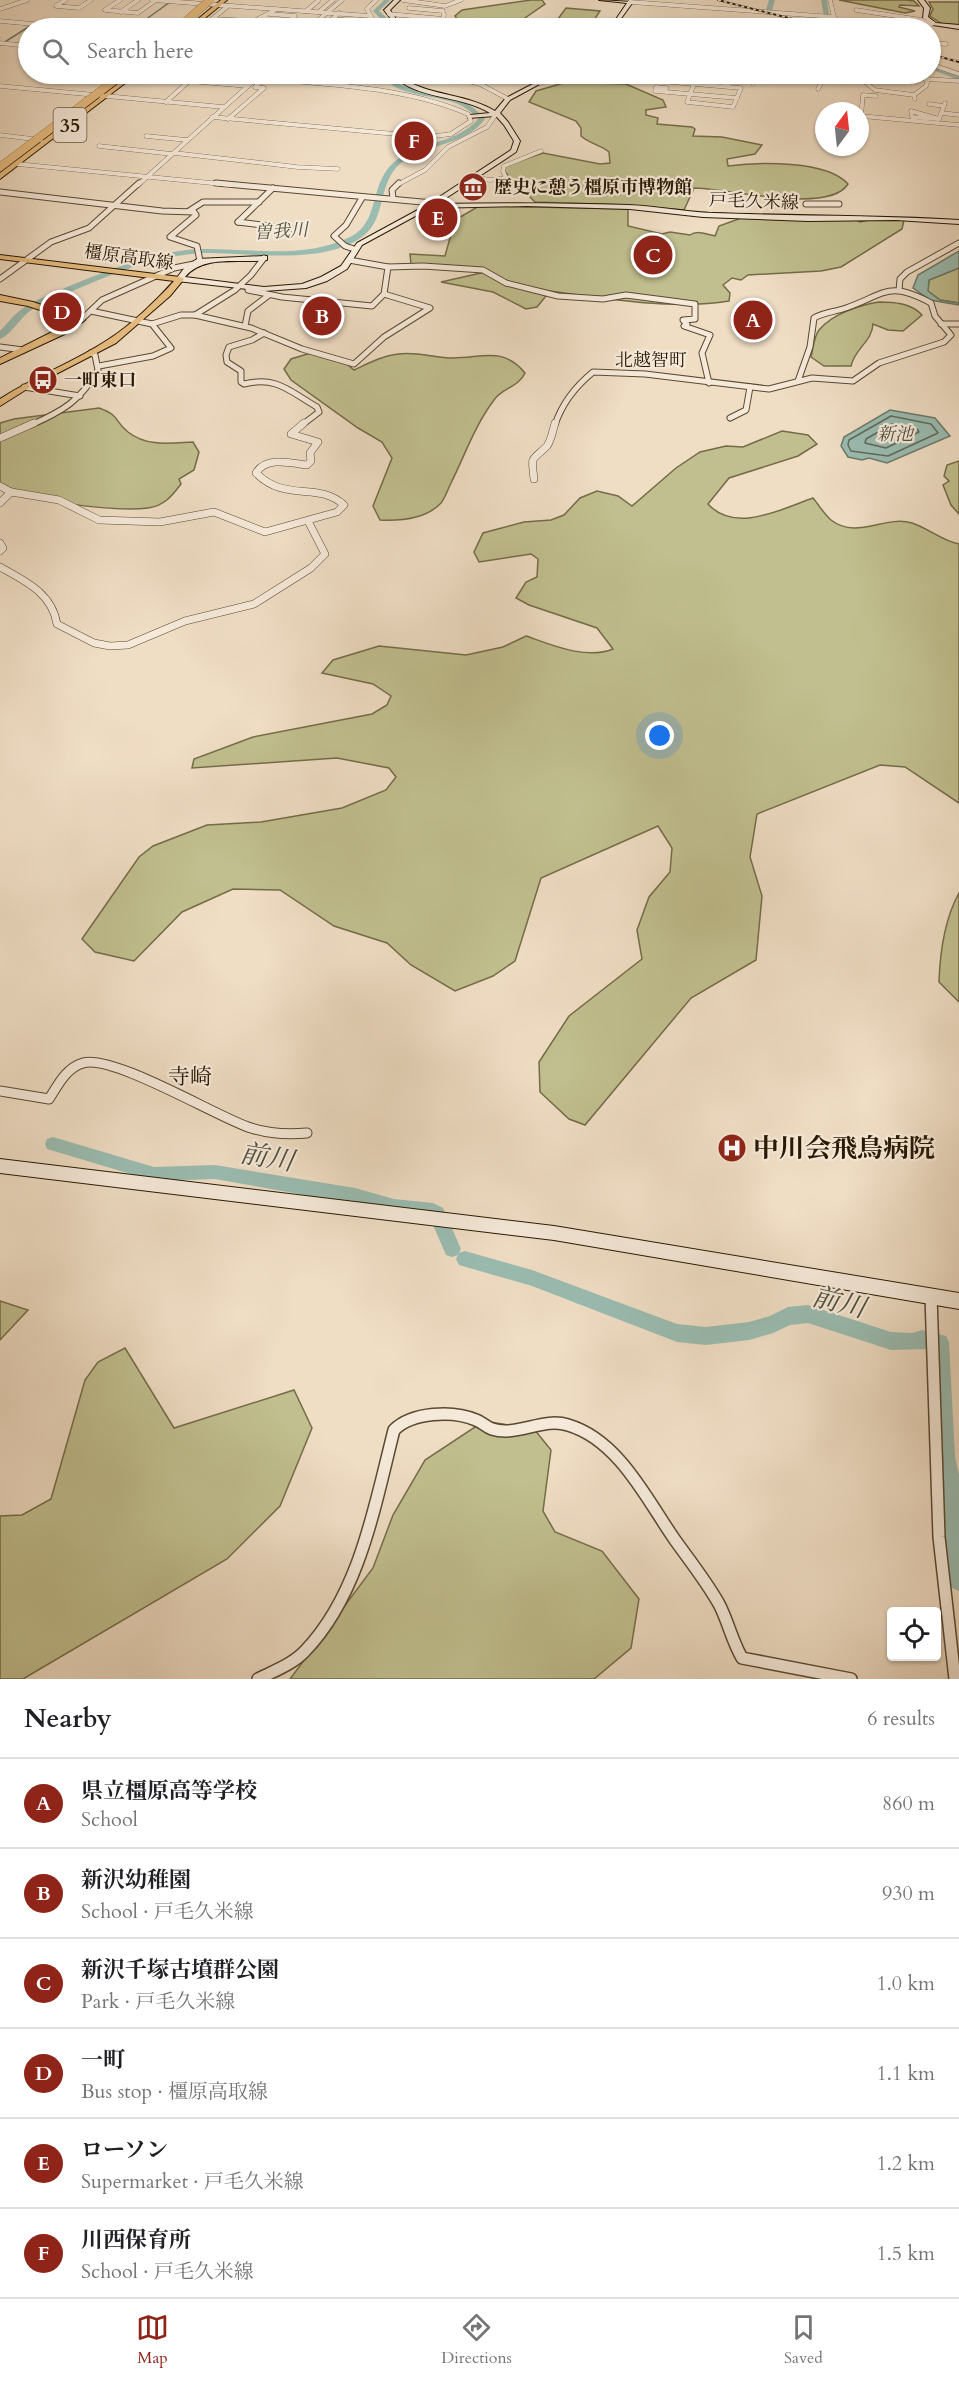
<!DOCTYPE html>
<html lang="en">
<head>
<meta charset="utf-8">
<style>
	:root { --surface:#fff; --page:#f6f6f6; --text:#202124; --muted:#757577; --line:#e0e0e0; --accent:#8f2418 }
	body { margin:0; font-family:Cardo,"Noto Serif JP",serif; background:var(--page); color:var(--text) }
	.controls { position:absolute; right:18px; bottom:18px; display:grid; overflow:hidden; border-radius:6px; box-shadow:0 2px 4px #0004 }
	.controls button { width:54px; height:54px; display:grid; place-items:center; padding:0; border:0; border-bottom:2px solid var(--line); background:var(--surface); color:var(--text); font:30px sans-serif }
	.compass { position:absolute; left:815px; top:102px; width:54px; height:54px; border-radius:50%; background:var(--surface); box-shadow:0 2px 4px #0004; rotate:15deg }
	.you { position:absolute; left:660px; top:736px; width:21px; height:21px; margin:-15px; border:4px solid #fff; border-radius:50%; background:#1a73e8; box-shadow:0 0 0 9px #1a73e833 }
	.badge { display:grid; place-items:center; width:39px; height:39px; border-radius:50%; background:var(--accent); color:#fff; font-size:20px; font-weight:700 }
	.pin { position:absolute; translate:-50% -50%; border:3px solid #fff; box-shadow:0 2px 6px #0006 }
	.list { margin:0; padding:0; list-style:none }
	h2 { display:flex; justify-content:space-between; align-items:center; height:78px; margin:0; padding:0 24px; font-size:26px }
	h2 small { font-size:20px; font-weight:400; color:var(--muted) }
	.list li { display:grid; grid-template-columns:39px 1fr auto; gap:18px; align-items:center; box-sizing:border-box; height:90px; padding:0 24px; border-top:2px solid var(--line) }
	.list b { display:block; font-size:22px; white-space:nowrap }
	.list p { margin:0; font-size:20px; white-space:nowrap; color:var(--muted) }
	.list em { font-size:20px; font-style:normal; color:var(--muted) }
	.icon { flex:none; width:33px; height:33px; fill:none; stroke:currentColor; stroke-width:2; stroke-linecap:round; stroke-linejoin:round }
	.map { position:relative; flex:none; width:959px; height:1679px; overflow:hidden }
	.search { position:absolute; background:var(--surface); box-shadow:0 2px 4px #0004; left:18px; right:18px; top:18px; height:66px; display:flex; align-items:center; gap:15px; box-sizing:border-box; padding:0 21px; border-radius:33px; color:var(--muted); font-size:22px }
	.sheet { height:618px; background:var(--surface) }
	nav { display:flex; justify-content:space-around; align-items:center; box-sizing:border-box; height:84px; border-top:2px solid var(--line); background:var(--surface); font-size:16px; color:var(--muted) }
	nav a { display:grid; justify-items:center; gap:3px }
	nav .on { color:var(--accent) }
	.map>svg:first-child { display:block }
	.green { fill:#c1bf8f; stroke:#746c48; stroke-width:1.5 }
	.water { fill:#9abcb1; stroke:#6c7a6b; stroke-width:1.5 }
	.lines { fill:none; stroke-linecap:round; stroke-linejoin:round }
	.shore { stroke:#616a5a; stroke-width:1.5 }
	.stream { stroke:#6c7a6b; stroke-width:1.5 }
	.river { fill:#9abcb1; fill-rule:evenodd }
	.street-far4-casing { stroke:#5a4932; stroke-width:4.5 }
	.street-far3-casing { stroke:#5a4932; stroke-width:7 }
	.street-far2-casing { stroke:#5a4932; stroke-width:8 }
	.street-far1-casing { stroke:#5a4932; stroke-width:11 }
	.street-casing { stroke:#5a4932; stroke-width:14 }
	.secondary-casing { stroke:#281802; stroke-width:2 }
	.primary-casing { stroke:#281802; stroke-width:2 }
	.street-far4 { stroke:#f5e9d9; stroke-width:4 }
	.street-far3 { stroke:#f5e9d9; stroke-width:5 }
	.street-far2 { stroke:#f5e9d9; stroke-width:7 }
	.street-far1 { stroke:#f5e9d9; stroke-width:9 }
	.street { stroke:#f5e9d9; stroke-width:11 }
	.secondary { fill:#f5e9d9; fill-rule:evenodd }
	.primary { fill:#e8be82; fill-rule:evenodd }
	.rail-casing { stroke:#281802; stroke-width:2 }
	.rail { stroke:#f5e9d9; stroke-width:1.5; stroke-dasharray:3; stroke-linecap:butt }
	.highway-bridge-casing { stroke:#281802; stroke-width:8; stroke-linecap:butt }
	.highway-bridge { stroke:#e8be82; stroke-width:8 }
	.labels { text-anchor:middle; stroke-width:4.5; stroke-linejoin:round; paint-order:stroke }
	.far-poi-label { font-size:18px; font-weight:bold; fill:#281802; stroke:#f5e9d9; text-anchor:start }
	.far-street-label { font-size:18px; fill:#281802; stroke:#f5e9d9 }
	.far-water-label { font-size:18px; font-style:italic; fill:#50513f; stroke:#f5e9d9 }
	.far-neighbourhood-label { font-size:18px; fill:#281802; stroke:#f5e9d9 }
	.shield { fill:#f5e9d9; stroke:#665742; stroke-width:1.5 }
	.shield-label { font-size:20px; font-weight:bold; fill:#281802 }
	.neighbourhood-label { font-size:22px; fill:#281802; stroke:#f5e9d9 }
	.near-poi-label { font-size:26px; font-weight:bold; fill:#281802; stroke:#f5e9d9; text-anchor:start }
	.near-water-label { font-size:27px; font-style:italic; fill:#50513f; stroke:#f5e9d9 }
</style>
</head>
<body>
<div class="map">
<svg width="959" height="1679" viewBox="0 0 959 1679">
	<rect width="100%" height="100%" fill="#efddc4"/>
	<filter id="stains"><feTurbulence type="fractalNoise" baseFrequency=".00333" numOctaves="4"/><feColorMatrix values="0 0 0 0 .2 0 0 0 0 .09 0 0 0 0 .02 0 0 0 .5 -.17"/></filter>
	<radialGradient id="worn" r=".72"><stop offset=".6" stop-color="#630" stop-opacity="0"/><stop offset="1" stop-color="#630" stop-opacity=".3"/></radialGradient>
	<g class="green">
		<polygon points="531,0 542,0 545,4 525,18 552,27 566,8 600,11 589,28 463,28 455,16 462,10"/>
		<polygon points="839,0 906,0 914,1 919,6 900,5 899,7 915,11 905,13"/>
		<polygon points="929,2 959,2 959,25 942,24 930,16 933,9"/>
		<path d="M567,82L626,84L663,100L666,107L646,110V115L658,118L657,124L692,127L695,129L693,136L722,137L762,145L755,154L727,159L728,166C758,162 827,160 848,184C829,215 727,188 694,188L684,210L628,205L535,202L502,169L504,166L543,153L600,164L610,163L609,152C601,145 590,144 581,136V128L576,121L529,102L536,91Z"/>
		<path d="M479,206L628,209V226L662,234L670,232L690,235C697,230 707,234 715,236L719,226L744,217L855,219L860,222L873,219L904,220L902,229L841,267L821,271L748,275L741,280L732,278L723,285L730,293L729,301C675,310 605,299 550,291L537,307L526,309L493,292L441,282L481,273L473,270L411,264L410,254L445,256L455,220Z"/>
		<polygon points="959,268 959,303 940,300 928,291 929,280"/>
		<path d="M879,302C894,302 911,303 922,315L903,331L888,330L873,324C872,342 855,348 851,366H824L811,357C813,349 814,336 819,330C832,314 860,305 879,302Z"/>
		<path d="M317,351L340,358L354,370C369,363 382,356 398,354C416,351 435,358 453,358C482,358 503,346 525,373C519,387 502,388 494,400C475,425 465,455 451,483C448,489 445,498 441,503C426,519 400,521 380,520L373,506L392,458L382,442L358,428L291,380L284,369L291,359Z"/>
		<path d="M99,408C121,416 113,420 128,432C147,447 170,443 193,442L199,452L194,470L179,479L181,484C172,496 164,506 148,508C117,512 26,501 0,488V423L14,419Z"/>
		<path d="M782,431L808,435L817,444L798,456L729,478L708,504C735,534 782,509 813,498C819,505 824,514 831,520C857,540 884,515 912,523C928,528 942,541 959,544V803L905,767L880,765L757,814L750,857L762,896L756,960L691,998L585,1125L569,1119L540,1092L539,1062L569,1016L642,959L637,930L649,897L670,872L672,848L658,826L541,878L515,961L493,976L455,991L411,965L387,943L334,926L280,890L233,889L182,912L134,961L95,952L82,939L139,857L153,846L207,825L261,822L342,808L386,790L396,777L389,768L337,758L192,768L194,759L253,737L372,714L387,705L391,696L373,684L322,673L333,660L379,646L466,655L503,647L526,636C552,645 586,660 613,649L597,628L529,605L516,598L526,582L537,577L538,559L531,554L479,562L474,552L483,533L524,522L551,520L564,515L580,498L597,491L618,496L632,506L676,468L700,452L726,446L743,447Z"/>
		<polygon points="959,461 959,514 951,505 943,485 949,481 944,476 947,465"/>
		<path d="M959,893V1002L939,982C940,952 944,920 959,893Z"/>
		<polygon points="0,1301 28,1310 0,1340"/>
		<polygon points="125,1348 174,1428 294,1390 312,1428 280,1506 227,1559 23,1679 0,1679 0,1516 22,1515 51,1499 85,1380 98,1362"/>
		<polygon points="484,1421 534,1429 551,1450 543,1511 555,1532 602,1551 639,1599 631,1648 594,1679 290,1679 373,1568 393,1515 425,1460"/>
	</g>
	<g class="water">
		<polygon points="959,251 959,268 929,280 928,291 940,300 959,303 959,305 930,300 913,288 918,275"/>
		<polygon points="890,410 935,418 950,436 887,463 869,458 862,460 848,457 841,446 844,437"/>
	</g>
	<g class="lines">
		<g class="shore">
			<polygon points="891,416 931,424 938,433 888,456 851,451 848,445 849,440"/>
			<polygon points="892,424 917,429 919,432 886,448 865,443 866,439"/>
		</g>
		<g class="stream">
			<polyline points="134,28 170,2"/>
			<polyline points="0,45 30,26"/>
		</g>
		<g class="river">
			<polygon points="384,0 390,0 379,11 390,21 392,28 386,28 385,23 373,11"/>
			<polygon points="769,0 775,0 772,10 769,12 766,10"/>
			<polygon points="821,0 827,0 829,15 843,28 837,28 824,17"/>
			<polygon points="930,65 959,76 959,80 930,69"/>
			<path d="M378,74H384C416,102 458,85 485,119C465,146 428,143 402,162C376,183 388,218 362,237C323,265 252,253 206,253C183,254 160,258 139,265C117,272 96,281 75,290C60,297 44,302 30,311C19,319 12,334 0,339V331C7,324 13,315 22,309C36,299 52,294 67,287C112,269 157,249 207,249C253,249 306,259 350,237C382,222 367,181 398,159C423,141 458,143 478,119C452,87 410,107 378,74Z"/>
			<polygon points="53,1137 154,1167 215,1165 355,1188 394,1199 433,1203 443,1208 461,1249 458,1255 452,1257 446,1255 430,1218 394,1215 355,1204 215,1179 154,1181 47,1149 45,1144 47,1139"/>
			<polygon points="465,1251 532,1270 677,1324 706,1327 749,1322 770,1316 788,1307 808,1305 891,1332 912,1333 922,1330 946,1336 949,1342 955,1457 959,1475 959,1591 952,1588 949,1581 943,1534 944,1494 935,1457 931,1349 891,1350 808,1323 790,1325 773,1333 749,1340 706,1345 677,1342 532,1286 459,1265 456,1259 459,1253"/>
		</g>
		<g class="street-far4-casing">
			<g id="street-far4">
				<polyline points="65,0 56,6 79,8 91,0"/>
				<polyline points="120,0 105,10 138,13 156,0"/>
				<polyline points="152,0 370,16"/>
				<polyline points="403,0 445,6 461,0"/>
				<polyline points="830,0 834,17"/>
				<polyline points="630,2 834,17 838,21 927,27 933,23"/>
				<polyline points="228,6 212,19 254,21 277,9"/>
				<polyline points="409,8 443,11"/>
				<polyline points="0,9 27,0"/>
				<polyline points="856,10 922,20 929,24"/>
				<polyline points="306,11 318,1"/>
				<polyline points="320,11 333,0"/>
				<polyline points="121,12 138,0"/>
				<polyline points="339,13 326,25 362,28"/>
				<polyline points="389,14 444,19"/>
				<polyline points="265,18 290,20 295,16 270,14"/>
				<polyline points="372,18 367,9 376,0"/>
				<polyline points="332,19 376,23"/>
				<polyline points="0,21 78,28"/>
				<polyline points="309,28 342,0"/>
				<polyline points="438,28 443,23 444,14"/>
				<polyline points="805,28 806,25 819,28"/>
				<polyline points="0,43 28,46"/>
				<polyline points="930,43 946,44"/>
				<polyline points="930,64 959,74"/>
				<polyline points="340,74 374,78 460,79 480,84 508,99"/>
				<polyline points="495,74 541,83"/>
				<polyline points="591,74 590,76 595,77 666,78"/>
				<polyline points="665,74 731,78"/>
				<polyline points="846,74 959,81"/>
				<polyline points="866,75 865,82 875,90 914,95"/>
				<polyline points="813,77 814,74"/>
				<polyline points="779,78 780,74"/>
				<polyline points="660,81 694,84"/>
				<polyline points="723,83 730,83 735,74"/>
				<polygon points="694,84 741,88 733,107 687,102"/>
				<polyline points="694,84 697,74"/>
				<polyline points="753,84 757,74"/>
				<polyline points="0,86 223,107"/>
				<polyline points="667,88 656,87 655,91 737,98"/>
				<polyline points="818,89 826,74"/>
				<polyline points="876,96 863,95 861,116 959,125"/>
				<polyline points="915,99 914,95 926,86 928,79"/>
				<polyline points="166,102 189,81 248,86"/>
				<polyline points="929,104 944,106"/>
				<polygon points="911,111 939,119 912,117"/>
				<polyline points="942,113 959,115"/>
				<path d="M212,117L428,137L451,134L471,121L468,114C403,86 327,85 257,78"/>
				<polyline points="228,119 264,88 255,87 262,81"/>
				<polyline points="939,119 945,103"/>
				<polyline points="0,135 41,140"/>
				<polyline points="146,136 187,140"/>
				<polyline points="99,146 172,154"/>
				<polyline points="174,153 297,167 338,169"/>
				<polyline points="17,164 232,185"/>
				<polyline points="474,177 490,180 506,178 503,171 504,166 541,151"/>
				<polyline points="138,185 259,76"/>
				<polyline points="397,185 425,170 448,147 487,127 496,114"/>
			</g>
		</g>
		<g class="street-far3-casing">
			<g id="street-far3">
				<polyline points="216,183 433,203"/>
				<polyline points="0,192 162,211 194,212 196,215 170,237 197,246 200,261"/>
				<polyline points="393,198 392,190 399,183"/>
				<polyline points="806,204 839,204"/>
				<polyline points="189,211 203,202 259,202"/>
				<polyline points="238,222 301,230"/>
				<polyline points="238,222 273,188"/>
				<polyline points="354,249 345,246 334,236 346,225 362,198"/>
				<polyline points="349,260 388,267 423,266 483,270 506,283 558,296 603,299 626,295 695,304 695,319 683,320 687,324 684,326 710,335 702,353 709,383"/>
				<polyline points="0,279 51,242 89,228 139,183"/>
				<polyline points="248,288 248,290 282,297 372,306 384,294 388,267"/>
				<polyline points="899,290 900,279 907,272 959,243"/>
				<polyline points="91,311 152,324 171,348 153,356 99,366"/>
				<polyline points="195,315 235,290 251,275 264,258"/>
				<polyline points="81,320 102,300 174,268 194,264"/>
				<polyline points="152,324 181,315 195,315 251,328 302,349 354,364 384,337 430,308 384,294"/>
				<polyline points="941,324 959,324"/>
				<polyline points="245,326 248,311 269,295"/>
				<path d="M264,333L252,340L229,347L226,355L227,362L241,371V382L244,384C277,376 289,391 317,407L319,412L302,425"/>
				<polyline points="0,347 23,350"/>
				<polyline points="24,387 80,396"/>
				<polyline points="730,418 746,410 750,387"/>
				<path d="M31,425C63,411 80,401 98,370L95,355L91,353"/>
				<path d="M555,425C562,403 576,386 593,372L645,374L769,389L812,378L853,381L879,363L944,342L951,335L935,316L931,303C888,280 886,294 846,308C835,312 824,312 814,318L810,347L798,381"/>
			</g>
		</g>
		<g class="street-far2-casing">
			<g id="street-far2">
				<polyline points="0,438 34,423"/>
				<path d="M534,479C531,454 531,462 547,446C551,441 553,430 555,423"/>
				<path d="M0,486L11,492L59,500L99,520L160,522L214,512L265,532L337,512L344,505C318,481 286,503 256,473C266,456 291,463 307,465L311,461L310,453L318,442L291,434L304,423"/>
				<polyline points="0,503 11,492"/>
				<polyline points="0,543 3,548 0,551"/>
				<path d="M0,567C25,581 52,593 57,624L94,643L110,646L128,645L185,621L254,604L311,568L325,554L308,521"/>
			</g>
		</g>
		<g class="street-far1-casing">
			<path id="street-far1" d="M0,1091L49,1099C58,1085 66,1068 83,1063C112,1054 214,1115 248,1127C268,1134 286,1135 307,1133"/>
		</g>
		<g class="street-casing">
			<g id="street">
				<polyline points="931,1296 939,1537 955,1679"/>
				<path d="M258,1679C274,1671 293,1664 305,1651C360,1594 375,1504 394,1430C412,1412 453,1410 476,1420C482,1422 486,1427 492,1429C517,1437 543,1417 568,1425C619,1440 647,1500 675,1540C690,1561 706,1581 719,1604C728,1621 732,1641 742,1658L851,1679"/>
			</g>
		</g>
		<g class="secondary-casing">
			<g id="secondary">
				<polygon points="394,0 400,0 390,10 402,28 398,28 384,10"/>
				<polygon points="599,0 633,2 614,28 610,28 627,3"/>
				<polygon points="918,0 924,0 930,8 928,17 936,23 959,25 959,29 933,25 923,18 924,8"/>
				<path d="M391,74H397C425,97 464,92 495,111L506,98L552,74H558L510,100L500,113L508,122L520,141L516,152L437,204C501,203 564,203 628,205C656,206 685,212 714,213C796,216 877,215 959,220V224L896,220L808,221L703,217L630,209L527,206L430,208L362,245L347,269L327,281L306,288L264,291L177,281L176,279L185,267L197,259L264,256H267V260C239,264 204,254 185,277L264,287L302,284L321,277L341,266L357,243L427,205L511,150L514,141L504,125L496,116L468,118L470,115L490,113C459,94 418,101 391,74Z"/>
				<polygon points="0,1159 554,1226 959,1293 959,1309 554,1240 0,1173"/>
			</g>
		</g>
		<g class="primary-casing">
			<g id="primary">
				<polygon points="221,0 227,0 193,28 187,28"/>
				<polygon points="131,74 137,74 0,179 0,173"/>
				<path d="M0,255L180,277L184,279L170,296L116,343L27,389L0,406V399C35,376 75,362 109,339C130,326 158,299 174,281L0,259Z"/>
				<polygon points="0,295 33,302 85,320 69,332 0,364 0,358 74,321 28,306 0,301"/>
			</g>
		</g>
		<use href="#street-far4" class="street-far4"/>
		<use href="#street-far3" class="street-far3"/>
		<use href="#street-far2" class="street-far2"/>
		<use href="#street-far1" class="street-far1"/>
		<use href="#street" class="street"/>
		<use href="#secondary" class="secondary"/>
		<use href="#primary" class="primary"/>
		<g class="rail-casing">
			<g id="rail">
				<polyline points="718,0 828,28"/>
				<polyline points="930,54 959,62"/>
			</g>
		</g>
		<use href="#rail" class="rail"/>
		<g class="highway-bridge-casing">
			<g id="highway-bridge">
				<polyline points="178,28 210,0"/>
				<polyline points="0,167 123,74"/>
			</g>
		</g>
		<use href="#highway-bridge" class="highway-bridge"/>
	</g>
	<defs>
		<g id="museum-disc" transform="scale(1.5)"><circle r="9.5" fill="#8f2418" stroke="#f5e9d9"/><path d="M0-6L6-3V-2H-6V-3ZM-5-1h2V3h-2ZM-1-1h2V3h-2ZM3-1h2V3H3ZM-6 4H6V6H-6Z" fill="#fff"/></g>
		<g id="bus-disc" transform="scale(1.5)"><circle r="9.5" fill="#8f2418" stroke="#f5e9d9"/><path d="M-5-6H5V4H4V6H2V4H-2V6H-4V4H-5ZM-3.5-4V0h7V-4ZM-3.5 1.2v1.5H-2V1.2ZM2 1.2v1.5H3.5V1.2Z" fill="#fff"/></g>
		<g id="hospital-disc" transform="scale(1.5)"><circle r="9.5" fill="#8f2418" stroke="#f5e9d9"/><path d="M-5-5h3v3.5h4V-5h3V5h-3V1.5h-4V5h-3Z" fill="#fff"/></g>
	</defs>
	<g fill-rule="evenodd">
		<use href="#museum-disc" x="473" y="187"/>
		<use href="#bus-disc" x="43" y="380"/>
		<use href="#hospital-disc" x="732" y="1148"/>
	</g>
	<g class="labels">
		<g class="far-poi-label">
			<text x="494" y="193">歴史に憩う橿原市博物館</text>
			<text x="64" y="386">一町東口</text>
		</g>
		<g class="far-street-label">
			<text transform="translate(754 201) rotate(2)" y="6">戸毛久米線</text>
			<text transform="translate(129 257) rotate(8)" y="6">橿原高取線</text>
		</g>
		<g class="far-water-label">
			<text transform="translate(281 231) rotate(-3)" y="6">曽我川</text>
			<text x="895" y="440">新池</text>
		</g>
		<g class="far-neighbourhood-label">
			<text x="651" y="366">北越智町</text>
		</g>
		<rect class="shield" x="53.5" y="108" width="33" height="34" rx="4.5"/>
		<g class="shield-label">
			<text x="70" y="132">35</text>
		</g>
		<g class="neighbourhood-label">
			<text x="190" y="1084">寺崎</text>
		</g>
		<g class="near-poi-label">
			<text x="753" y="1157">中川会飛鳥病院</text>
		</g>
		<g class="near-water-label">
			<text transform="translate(267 1157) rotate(10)" y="9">前川</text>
			<text transform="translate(839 1302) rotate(14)" y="9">前川</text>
		</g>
	</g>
	<rect width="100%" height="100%" filter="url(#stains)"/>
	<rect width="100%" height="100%" fill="url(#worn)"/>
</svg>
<div class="controls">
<button><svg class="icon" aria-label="locate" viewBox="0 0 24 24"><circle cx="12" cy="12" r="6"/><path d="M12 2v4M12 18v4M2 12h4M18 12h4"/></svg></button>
</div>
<svg class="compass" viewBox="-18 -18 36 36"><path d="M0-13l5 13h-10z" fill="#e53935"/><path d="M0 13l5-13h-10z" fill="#757577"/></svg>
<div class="you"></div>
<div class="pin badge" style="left:753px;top:320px">A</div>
<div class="pin badge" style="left:322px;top:316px">B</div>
<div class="pin badge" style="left:653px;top:255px">C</div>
<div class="pin badge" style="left:62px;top:312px">D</div>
<div class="pin badge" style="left:438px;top:218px">E</div>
<div class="pin badge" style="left:414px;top:141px">F</div>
<div class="search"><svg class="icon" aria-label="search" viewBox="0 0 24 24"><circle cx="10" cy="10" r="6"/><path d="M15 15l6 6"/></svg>Search here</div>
</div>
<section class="sheet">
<h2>Nearby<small>6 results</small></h2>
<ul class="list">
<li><span class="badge">A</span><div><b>県立橿原高等学校</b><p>School</p></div><em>860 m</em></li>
<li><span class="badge">B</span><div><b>新沢幼稚園</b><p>School · 戸毛久米線</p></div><em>930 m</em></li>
<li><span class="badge">C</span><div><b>新沢千塚古墳群公園</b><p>Park · 戸毛久米線</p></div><em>1.0 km</em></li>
<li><span class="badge">D</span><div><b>一町</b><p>Bus stop · 橿原高取線</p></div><em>1.1 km</em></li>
<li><span class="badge">E</span><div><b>ローソン</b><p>Supermarket · 戸毛久米線</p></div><em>1.2 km</em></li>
<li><span class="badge">F</span><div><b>川西保育所</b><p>School · 戸毛久米線</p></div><em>1.5 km</em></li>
</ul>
</section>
<nav>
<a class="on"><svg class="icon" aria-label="map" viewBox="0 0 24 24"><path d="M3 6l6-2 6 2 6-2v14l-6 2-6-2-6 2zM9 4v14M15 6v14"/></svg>Map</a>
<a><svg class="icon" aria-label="directions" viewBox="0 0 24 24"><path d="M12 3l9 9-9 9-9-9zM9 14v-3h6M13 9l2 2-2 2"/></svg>Directions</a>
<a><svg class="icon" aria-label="saved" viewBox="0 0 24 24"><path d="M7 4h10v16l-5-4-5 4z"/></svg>Saved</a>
</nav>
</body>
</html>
